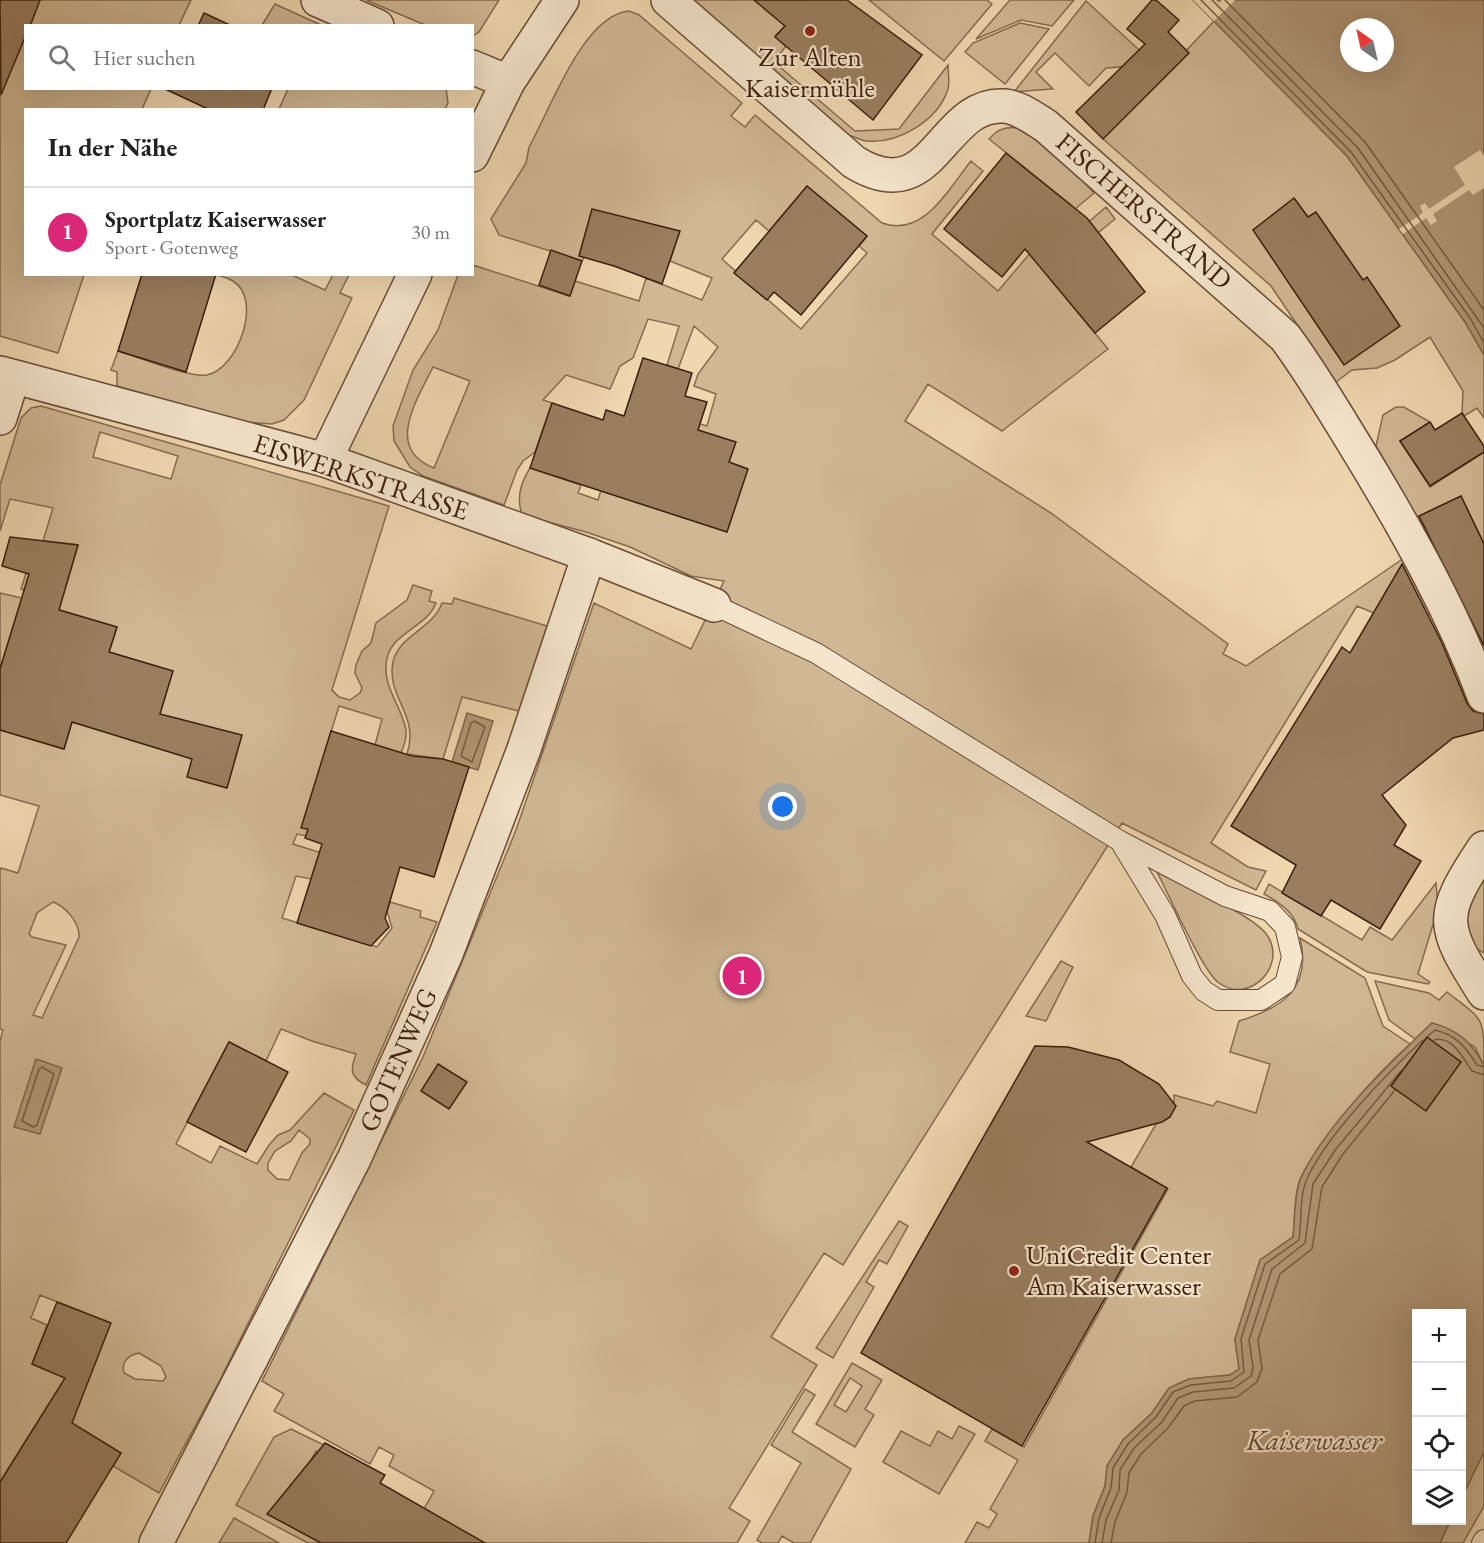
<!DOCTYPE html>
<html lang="de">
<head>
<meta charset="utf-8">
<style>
	:root { --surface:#fff; --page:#f6f6f6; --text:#222; --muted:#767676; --line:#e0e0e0; --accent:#db2777 }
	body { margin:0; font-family:"EB Garamond",serif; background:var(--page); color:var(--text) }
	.controls { position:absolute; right:18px; bottom:18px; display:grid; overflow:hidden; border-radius:0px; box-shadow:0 6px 24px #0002 }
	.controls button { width:54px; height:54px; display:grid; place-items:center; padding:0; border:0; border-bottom:2px solid var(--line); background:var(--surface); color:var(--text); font:30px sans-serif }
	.compass { position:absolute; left:1340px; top:18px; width:54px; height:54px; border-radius:50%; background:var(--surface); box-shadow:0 6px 24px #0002; rotate:326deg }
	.you { position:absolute; left:783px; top:807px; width:21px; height:21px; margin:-15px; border:4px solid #fff; border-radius:50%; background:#1a73e8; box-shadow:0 0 0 9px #1a73e833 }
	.badge { display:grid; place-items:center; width:39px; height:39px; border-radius:50%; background:var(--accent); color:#fff; font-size:20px; font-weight:700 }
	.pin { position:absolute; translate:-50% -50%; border:3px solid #fff; box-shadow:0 2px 6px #0006 }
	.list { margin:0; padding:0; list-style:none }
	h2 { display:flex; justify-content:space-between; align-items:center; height:78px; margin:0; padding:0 24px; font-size:26px }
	h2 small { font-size:20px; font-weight:400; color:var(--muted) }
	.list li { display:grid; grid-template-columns:39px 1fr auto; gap:18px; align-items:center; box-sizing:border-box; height:90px; padding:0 24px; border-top:2px solid var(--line) }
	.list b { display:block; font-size:22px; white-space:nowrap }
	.list p { margin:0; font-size:20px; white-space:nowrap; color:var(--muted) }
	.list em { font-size:20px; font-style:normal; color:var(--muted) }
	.icon { flex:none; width:33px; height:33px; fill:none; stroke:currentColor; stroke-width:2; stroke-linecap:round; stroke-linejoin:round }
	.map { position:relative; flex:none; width:1484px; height:1543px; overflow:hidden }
	.search { position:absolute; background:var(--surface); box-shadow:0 6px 24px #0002; left:24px; top:24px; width:450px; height:66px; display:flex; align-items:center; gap:15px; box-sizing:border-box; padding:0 21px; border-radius:0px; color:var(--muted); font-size:22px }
	.panel { position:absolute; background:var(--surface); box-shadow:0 6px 24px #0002; left:24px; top:108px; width:450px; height:168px; border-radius:0px }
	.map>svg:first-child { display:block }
	.green { fill:#d0b894; stroke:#866b4f; stroke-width:1.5; fill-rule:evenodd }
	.water { fill:#b29878; stroke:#82674c; stroke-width:1.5; fill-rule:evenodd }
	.pier { fill:#efd7b0 }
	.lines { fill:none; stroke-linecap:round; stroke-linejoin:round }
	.shore { stroke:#765b41; stroke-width:1.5 }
	.building { fill:#997e60; stroke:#3b1e0a; stroke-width:1.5 }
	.lane-casing { stroke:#684c34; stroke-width:22 }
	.street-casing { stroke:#684c34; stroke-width:36 }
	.lane { stroke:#f5e5cc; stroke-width:20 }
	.street { stroke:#f5e5cc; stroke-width:33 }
	.poi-dot { fill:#8f2418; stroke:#f5e5cc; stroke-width:2 }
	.labels { text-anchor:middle; stroke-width:4.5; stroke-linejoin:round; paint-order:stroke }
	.poi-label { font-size:27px; fill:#3b1e0a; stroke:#f5e5cc }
	.street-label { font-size:27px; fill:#3b1e0a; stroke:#f5e5cc }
	.water-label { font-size:28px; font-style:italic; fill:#654930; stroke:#f5e5cc }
</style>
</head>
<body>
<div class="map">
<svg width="1484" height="1543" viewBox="0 0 1484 1543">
	<rect width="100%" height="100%" fill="#efd7b0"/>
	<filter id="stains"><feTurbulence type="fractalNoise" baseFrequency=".00333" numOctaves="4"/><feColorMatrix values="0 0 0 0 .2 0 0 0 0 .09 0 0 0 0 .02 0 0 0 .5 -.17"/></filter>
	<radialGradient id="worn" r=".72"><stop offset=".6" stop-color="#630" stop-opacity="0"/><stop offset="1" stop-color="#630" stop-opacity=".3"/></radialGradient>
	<g class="green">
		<polygon points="40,0 191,0 179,25 30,26"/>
		<polygon points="366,0 499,0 479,32 473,36 472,26 425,25"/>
		<path d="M693,0H762L763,7L785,26L775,36L786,46L774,62L855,131L899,129L948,65C948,72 950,82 948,89C938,121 898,144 866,141C860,140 853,136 848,135Z"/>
		<polygon points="869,0 987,0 992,4 944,61"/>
		<polygon points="1010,0 1074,0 1052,26 1021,20 976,39"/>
		<polygon points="1086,1 1150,60 1146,65 1106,68 1089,86 1055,53 1036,72 1053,89 1014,92"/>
		<polygon points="275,4 321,25 262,25"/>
		<path d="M629,11L639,15L742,103L731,116L745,127L755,115L882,223C924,238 949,188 971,161L983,171L932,234L998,291L1071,205L989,139C1021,100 1072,170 1094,193L1067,216L1079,230L1106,207L1115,219L1054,269L1058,274L1051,280L1108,349L1002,431L928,384L905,421L1051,513L1228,644L1223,654L1246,666L1404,558L1430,614L1410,628L1357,606L1211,843L1248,867L1266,871L1256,890L1122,823L843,1265L824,1253L771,1337L817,1365L729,1508L750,1521L737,1543H482L424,1509L434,1491L389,1466L394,1455L379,1447L370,1464L274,1411L284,1394L262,1381L423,1057L516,830L594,603L691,649L724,581L691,576L630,547L586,532L529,517L522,514C516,498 521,482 530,468L581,485L578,493L598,500L601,490L664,413L707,426L716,394L694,386L698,374L718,347L694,326L678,369L667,365L679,326L648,319L633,358L620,366L610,389L566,375L543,400L552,403L535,452L523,461L517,470L504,505L423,476L410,467L394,441L393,426L413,370L438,330L458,275L472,274L473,265L569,296L575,281L639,301L646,278L702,300L712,278L670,261L679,231L592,210L579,256L584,257L582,261L499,235L491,219L526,163L529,147C550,110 583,15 629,11ZM807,186L867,236L859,246L867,253L801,329L722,259L756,220L769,231ZM433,367L470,381L434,468C384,449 417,400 433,367Z"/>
		<polygon points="1214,21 1347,156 1465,322 1484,355 1484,418 1477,408 1464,416 1462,413 1463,391 1430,337 1395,360 1377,368 1352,370 1336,382 1271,286 1103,139"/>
		<polygon points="1020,23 1049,29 1005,84 965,52 973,43"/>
		<polygon points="25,35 26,88 151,89 142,109 26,110 26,274 84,275 58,353 0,336 0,60 12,65"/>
		<polygon points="446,88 448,103 445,109 279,109 288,89"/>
		<path d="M155,275H292L325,290L333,275H349L340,293L352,298L304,400L284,420L272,424L244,422L117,386V372L111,370L118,351C138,357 189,378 207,375C238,369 263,299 233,281C212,269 178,275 155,275Z"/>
		<path d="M41,406L389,506L332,690L339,697L350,700L360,693L362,688L355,673L356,665L362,651L371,643L376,623L407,600L413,585L432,591L429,601L436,603C427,627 393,632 387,658C381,686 401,704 406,730C407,738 404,746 401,753L375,745L382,719L339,706L303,824L310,826L306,836L297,834L293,844L325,854L318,857L311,879L296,876L282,918L377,947L392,928L387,911L390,902L421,911L420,917L437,922L366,1085C350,1077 350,1070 356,1054L312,1041L281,1029L266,1061L229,1042L176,1144L211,1163L220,1146L257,1164L269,1145L278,1135L290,1130L324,1093L354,1110L220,1380L159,1493L113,1466L121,1453L47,1408L5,1474L0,1495V1041L3,1030L0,1029V871L1,868L18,873L39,806L0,795V730L64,749L72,722L90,727L172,671L109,652L117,627L36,603L39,594L21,589L26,573L66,586L78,545L43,541L53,508L10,499L0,531V485L21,418L31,408ZM100,432L178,456L171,479L93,457ZM53,902C66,907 80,923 79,937L42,1018L33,1015L66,945L32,937L29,934L37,913ZM299,1130L310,1139V1144L302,1153L289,1180L277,1179L268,1170V1163L275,1151L291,1141ZM40,1295L83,1312L86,1386L32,1364L47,1325L31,1318ZM139,1353L161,1366L166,1377L163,1381L135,1379L124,1373C121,1361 129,1355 139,1353Z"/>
		<polygon points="1396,407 1404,407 1430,422 1400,441 1430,487 1484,452 1484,544 1461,496 1417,517 1376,446 1383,415"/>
		<polygon points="0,593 22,598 0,669"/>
		<path d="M454,598L547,626L519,711L462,697L443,759L407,754C420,714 386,698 393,662C399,635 433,629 442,603L452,604Z"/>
		<path d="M1157,872C1181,884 1254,915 1267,935C1288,966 1249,1005 1219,983C1203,972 1168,893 1157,872Z"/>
		<polygon points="1484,873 1484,953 1472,946 1461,913"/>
		<path d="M1436,883L1438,908L1418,974L1430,982L1428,984L1367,972L1298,929C1294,912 1279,902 1264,894L1269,884L1362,940L1370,927L1392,940Z"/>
		<path d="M1300,938L1365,978L1383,1026L1410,1044C1374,1076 1323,1134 1301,1177C1294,1193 1295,1220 1293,1237L1260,1260L1235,1339L1239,1369L1230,1375L1189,1379L1169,1388L1152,1413L1123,1440L1107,1466L1105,1486L1093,1516L1089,1543H965L977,1522L989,1528L997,1514L990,1509L1018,1460L985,1441L992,1429L1024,1447L1168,1189L1131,1167L1156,1124L1170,1117L1174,1107V1095L1213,1106L1217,1101L1256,1113L1270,1064L1230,1052L1239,1021C1283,1008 1312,988 1300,938Z"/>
		<polygon points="1061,961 1073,967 1046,1021 1026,1016"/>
		<path d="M1375,981L1429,993L1439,1000L1447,992C1484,1021 1484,1015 1484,1066L1475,1047L1432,1023L1415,1039L1389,1020Z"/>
		<polygon points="899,1221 908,1226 887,1264 879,1260 866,1282 874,1287 833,1358 816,1348"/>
		<path d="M852,1363L882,1380L865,1409L874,1415L855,1447L816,1424ZM850,1378L862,1386L846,1412L834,1405Z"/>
		<polygon points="805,1389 815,1395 792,1432 851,1469 810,1543 794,1543 782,1536 778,1543 762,1543 757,1540 801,1463 771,1445"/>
		<polygon points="959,1426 975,1434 939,1494 883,1462 901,1431 930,1446 938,1431 952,1439"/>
		<polygon points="291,1429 324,1445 320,1453 316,1451 286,1506 285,1523 321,1543 308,1543 236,1505 274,1437"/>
		<polygon points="1484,1452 1484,1506 1463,1543 1440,1543 1450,1521 1462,1520 1462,1497"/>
		<polygon points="234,1518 279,1543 219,1543"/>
	</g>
	<g class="water">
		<path d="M1193,0H1484V355L1465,322L1347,156ZM1349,27H1385V63H1349Z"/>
		<polygon points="467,713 493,721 478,770 452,762"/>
		<path d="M1432,1023C1458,1030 1472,1042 1484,1066V1452L1462,1497V1314H1416V1520L1450,1521L1440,1543H1089L1093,1516L1105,1486L1107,1466L1123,1440L1152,1413L1169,1388L1189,1379L1230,1375L1239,1369L1235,1339L1260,1260L1293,1237C1295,1220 1294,1194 1301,1178C1326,1124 1389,1064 1432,1023Z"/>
		<polygon points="36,1059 62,1068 40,1134 14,1127"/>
	</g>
	<g class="pier">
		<polygon points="1193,0 1216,0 1219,3 1222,0 1235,0 1214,21"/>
		<polygon points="1480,150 1484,156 1484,188 1473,195 1469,190 1433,214 1437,221 1431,225 1426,218 1403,234 1399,229 1423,213 1420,206 1425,203 1429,209 1465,185 1454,167"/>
	</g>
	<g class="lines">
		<g class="shore">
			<polyline points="1201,0 1351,152 1470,318 1484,343"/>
			<polyline points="1212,0 1358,148 1484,328"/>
			<polyline points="1225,0 1365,142 1484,310"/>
			<polygon points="474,721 485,727 472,762 461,756 471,723"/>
			<path d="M1428,1036L1435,1030C1456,1035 1466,1047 1477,1065L1484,1067"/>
			<path d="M1434,1040C1452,1035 1463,1058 1472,1071L1484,1075"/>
			<polygon points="42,1067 54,1074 37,1125 33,1127 22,1121 39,1069"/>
			<path d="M1095,1543L1099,1518L1111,1488L1113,1468L1128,1444L1156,1417L1173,1392L1191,1385L1231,1381L1244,1372L1241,1339L1265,1264L1299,1240C1302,1221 1299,1198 1306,1181C1324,1138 1389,1071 1423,1040"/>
			<polyline points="1102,1543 1106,1520 1119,1490 1120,1470 1134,1448 1162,1422 1178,1398 1193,1392 1234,1388 1251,1376 1253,1367 1249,1340 1272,1269 1305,1243 1313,1184 1336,1149 1401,1071"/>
			<polyline points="1111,1543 1115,1522 1127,1492 1129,1473 1141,1454 1168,1428 1184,1406 1195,1401 1237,1397 1257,1382 1262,1368 1258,1340 1280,1274 1312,1249 1322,1187 1343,1154 1395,1090"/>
		</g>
	</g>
	<g class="building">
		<polygon points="0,0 40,0 30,26 26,26 26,35 1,95"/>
		<polygon points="754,0 847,0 922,55 873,120 775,37 785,26"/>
		<polygon points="1152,0 1156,0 1179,20 1168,32 1189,53 1103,139 1076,112 1145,44 1127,29"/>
		<polygon points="204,13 232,26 198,26"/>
		<polygon points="163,88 272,88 263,110 210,110"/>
		<polygon points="1006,153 1087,218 1145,292 1095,333 1025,249 1002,277 944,229"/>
		<polygon points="807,186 867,236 801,315 774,292 767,300 734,273"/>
		<polygon points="1294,198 1308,217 1316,212 1363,280 1367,277 1400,326 1344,365 1253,230"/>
		<polygon points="592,209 680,231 662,284 614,266 579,256"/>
		<polygon points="551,250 582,261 570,296 539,285"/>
		<polygon points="142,274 216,274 186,372 118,351"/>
		<polygon points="643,358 692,373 685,396 707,402 698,430 736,442 729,462 748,469 727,532 530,468 552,403 603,420 606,410 624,416"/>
		<polygon points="1462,413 1484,446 1484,452 1430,486 1400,441 1430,422 1435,430"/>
		<polygon points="1461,496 1484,544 1484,646 1419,516"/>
		<polygon points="10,537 78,545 59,610 117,627 109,652 173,671 160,714 242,735 227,788 187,777 192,759 72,722 64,749 0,730 0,669 29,574 2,566"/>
		<polygon points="1402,564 1442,643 1467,703 1473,711 1484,714 1484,730 1453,738 1382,795 1406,825 1394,845 1421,861 1380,929 1331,900 1321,916 1282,893 1296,865 1231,826 1342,647 1350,653"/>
		<polygon points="331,731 412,756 443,759 469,767 434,877 400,867 385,918 389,927 371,946 297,923 322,844 305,838 308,829 301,828"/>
		<polygon points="1427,1037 1461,1062 1426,1111 1391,1086"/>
		<polygon points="229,1042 288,1072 246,1152 187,1122"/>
		<polygon points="1035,1046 1068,1047 1119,1060 1159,1084 1176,1106 1170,1117 1162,1122 1087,1142 1167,1188 1022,1446 861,1353"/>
		<polygon points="438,1064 467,1082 449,1109 421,1091"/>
		<polygon points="57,1302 111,1323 72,1423 121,1453 66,1543 0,1543 0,1482 65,1378 32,1364"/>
		<polygon points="325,1443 385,1475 380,1483 485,1543 321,1543 267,1514"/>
	</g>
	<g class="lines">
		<g class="lane-casing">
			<g id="lane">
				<polyline points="714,605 816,653 1120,841 1225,896 1270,911 1285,927 1292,957 1285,984 1261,1000 1218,1000 1204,991 1192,976 1165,915 1120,841"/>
				<polyline points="1482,1543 1484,1540"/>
			</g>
		</g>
		<g class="street-casing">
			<g id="street">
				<polyline points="318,0 377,26"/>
				<path d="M668,0L854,162C935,212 940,102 1004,106C1019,107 1033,118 1046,126L1285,337C1314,376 1338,418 1364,460C1410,536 1453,613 1484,696"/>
				<polyline points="472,67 508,82"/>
				<polyline points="472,155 508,82 562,0"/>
				<polyline points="0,373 325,460 589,555 714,605"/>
				<polyline points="0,418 13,377"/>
				<polyline points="325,460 415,274"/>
				<path d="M1484,848C1438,917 1441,925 1484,993"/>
				<polyline points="156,1543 354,1159 446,954 524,749 589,555"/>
			</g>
		</g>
		<use href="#lane" class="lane"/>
		<use href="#street" class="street"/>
	</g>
	<g class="poi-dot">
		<circle cx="810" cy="31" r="6"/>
		<circle cx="1014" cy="1271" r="6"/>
	</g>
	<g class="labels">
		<g class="poi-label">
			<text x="810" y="66">Zur Alten<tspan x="810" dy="31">Kaisermühle</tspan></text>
			<text x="1026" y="1264" text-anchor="start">UniCredit Center<tspan x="1026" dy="31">Am Kaiserwasser</tspan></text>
		</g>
		<g class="street-label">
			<text transform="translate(1144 211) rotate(41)" y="9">FISCHERSTRAND</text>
			<text transform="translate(361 477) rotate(18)" y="9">EISWERKSTRASSE</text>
			<text transform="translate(398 1060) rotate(-66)" y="9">GOTENWEG</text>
		</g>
		<g class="water-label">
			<text x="1314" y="1450">Kaiserwasser</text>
		</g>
	</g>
	<rect width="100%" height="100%" filter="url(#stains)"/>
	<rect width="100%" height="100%" fill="url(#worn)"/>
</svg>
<div class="controls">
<button>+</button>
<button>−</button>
<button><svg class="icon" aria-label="locate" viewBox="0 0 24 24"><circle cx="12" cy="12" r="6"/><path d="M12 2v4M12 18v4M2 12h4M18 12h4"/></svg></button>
<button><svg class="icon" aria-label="layers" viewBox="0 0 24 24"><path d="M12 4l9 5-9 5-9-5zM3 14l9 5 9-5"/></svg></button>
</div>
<svg class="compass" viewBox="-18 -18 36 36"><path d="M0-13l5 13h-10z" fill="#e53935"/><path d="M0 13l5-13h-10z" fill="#767676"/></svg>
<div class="you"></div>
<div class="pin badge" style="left:742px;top:976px">1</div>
<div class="search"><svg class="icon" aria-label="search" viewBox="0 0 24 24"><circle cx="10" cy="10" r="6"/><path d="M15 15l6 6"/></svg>Hier suchen</div>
<section class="panel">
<h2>In der Nähe<small></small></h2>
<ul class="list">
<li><span class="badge">1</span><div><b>Sportplatz Kaiserwasser</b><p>Sport · Gotenweg</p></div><em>30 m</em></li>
</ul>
</section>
</div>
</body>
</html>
